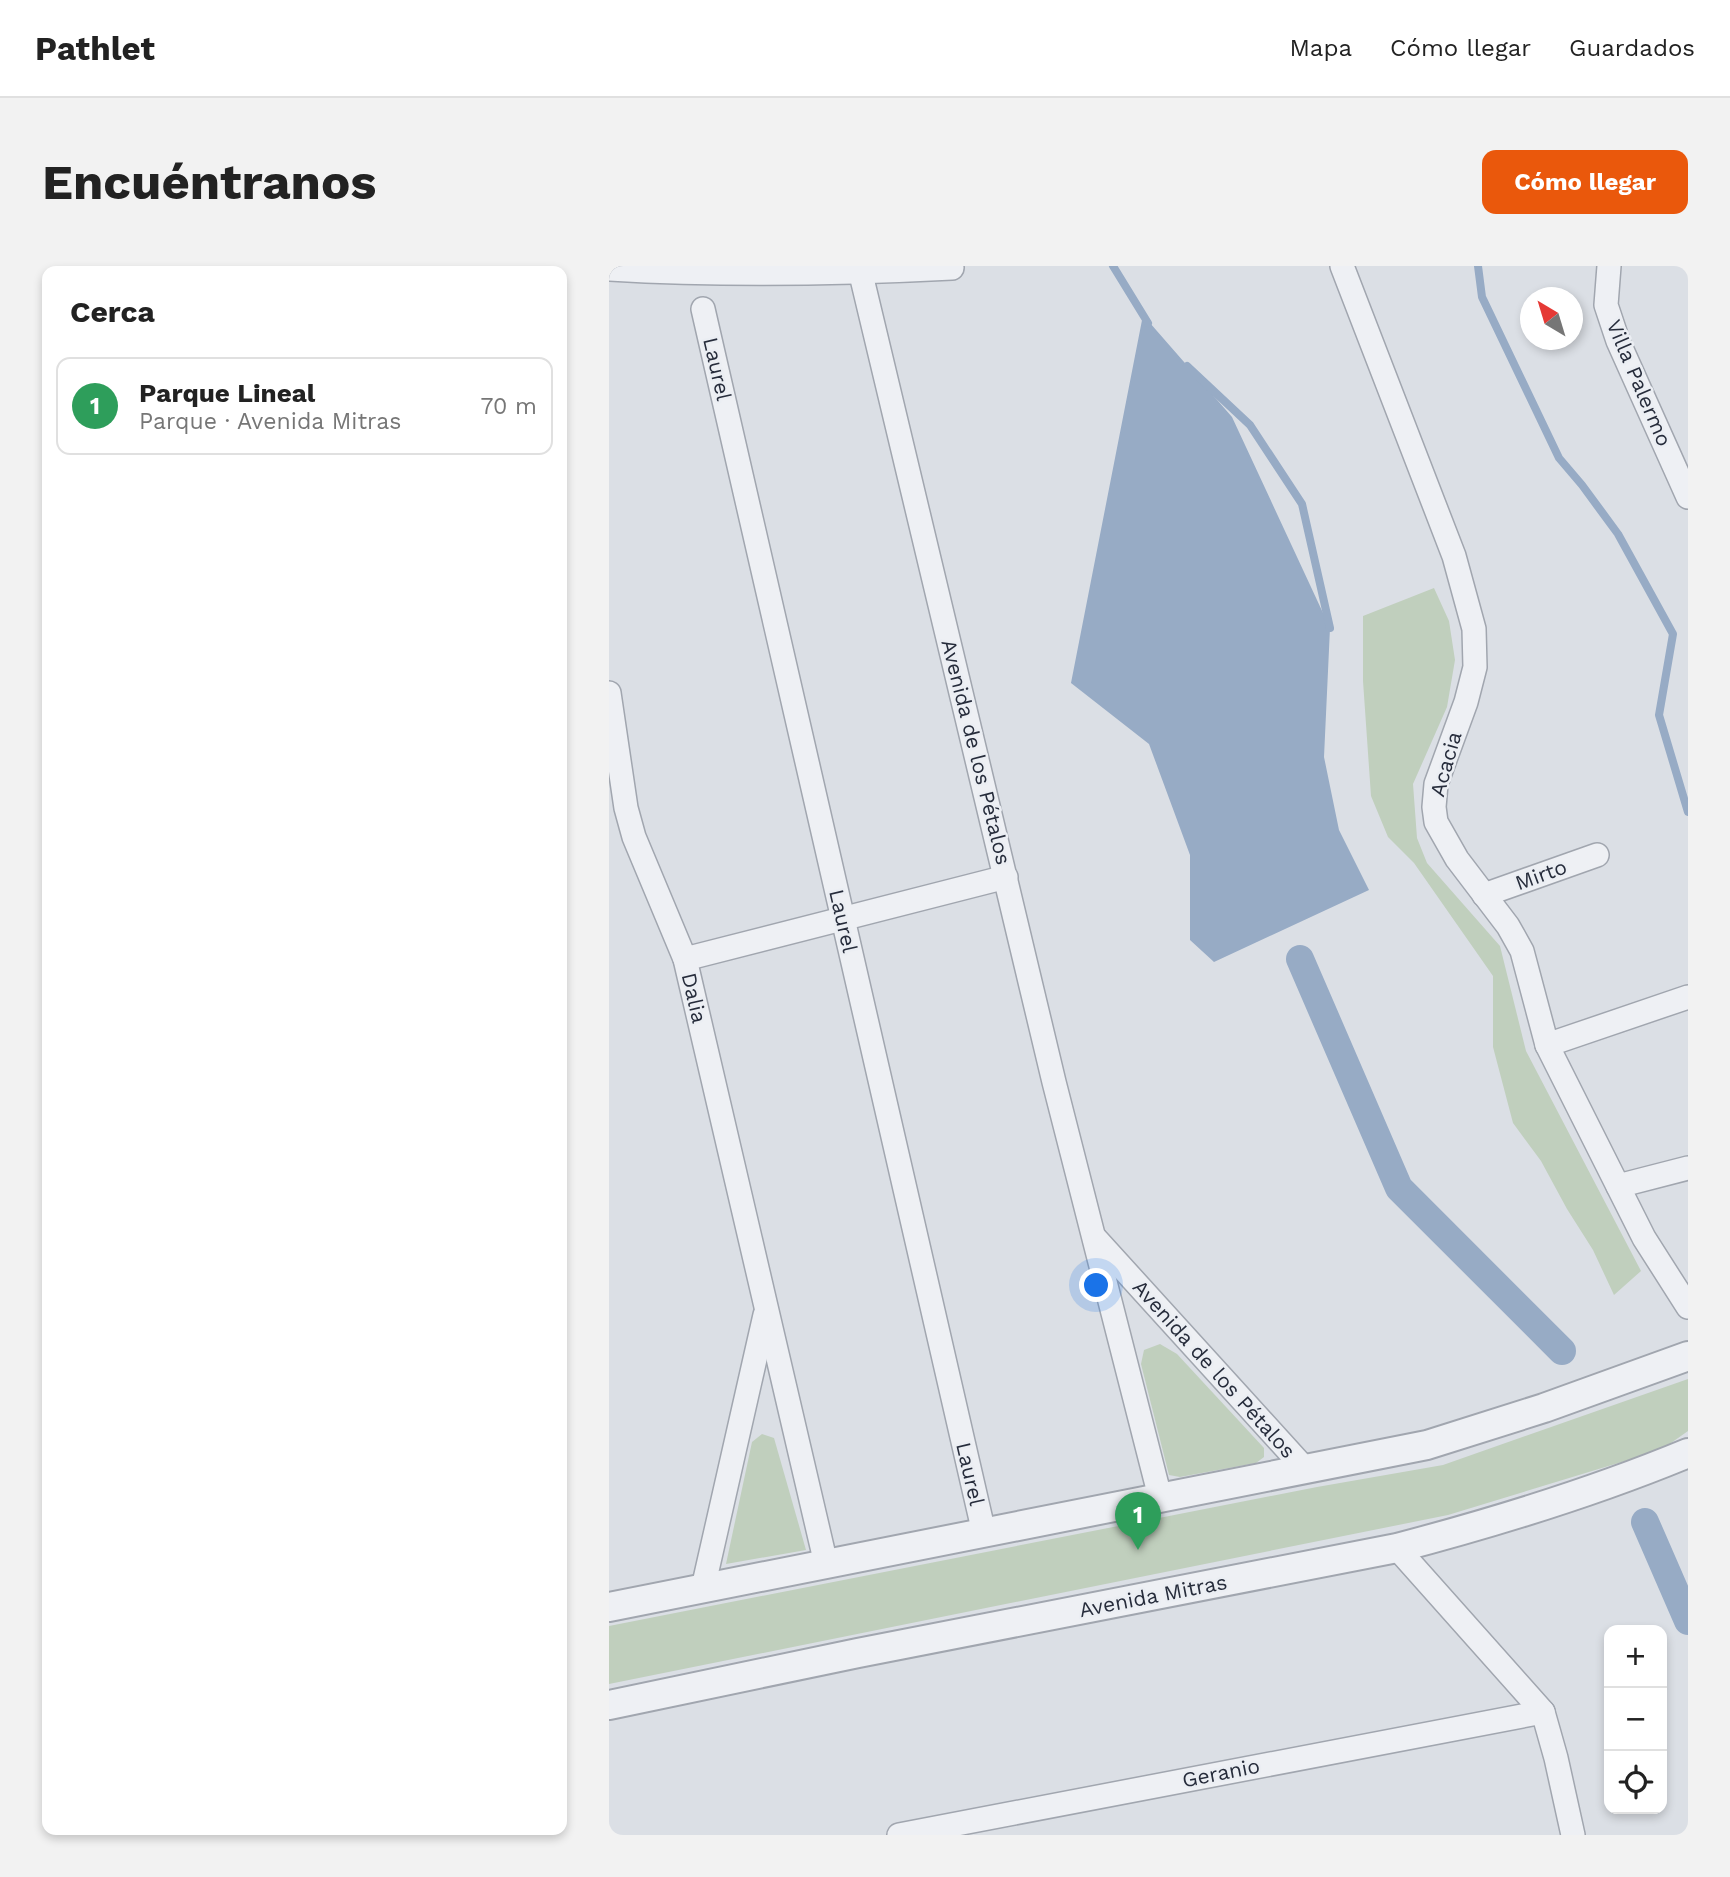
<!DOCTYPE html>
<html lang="es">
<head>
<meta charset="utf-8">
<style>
	:root { --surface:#fff; --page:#f2f2f2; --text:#222; --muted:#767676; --line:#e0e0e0; --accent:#ea580c }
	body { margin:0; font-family:"Work Sans",sans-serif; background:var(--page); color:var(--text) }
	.controls { position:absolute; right:21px; bottom:21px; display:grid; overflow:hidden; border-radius:14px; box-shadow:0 4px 10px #0003 }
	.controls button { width:63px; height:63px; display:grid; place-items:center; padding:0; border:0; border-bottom:2px solid var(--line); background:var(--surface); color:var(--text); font:35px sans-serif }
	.compass { position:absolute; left:911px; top:21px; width:63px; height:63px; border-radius:50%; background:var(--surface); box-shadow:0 4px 10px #0003; rotate:322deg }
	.you { position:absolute; left:488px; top:1020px; width:24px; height:24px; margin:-18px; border:5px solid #fff; border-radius:50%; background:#1a73e8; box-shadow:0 0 0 10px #1a73e833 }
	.badge { display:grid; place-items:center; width:46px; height:46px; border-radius:50%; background:var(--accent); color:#fff; font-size:23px; font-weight:700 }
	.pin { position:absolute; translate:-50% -58px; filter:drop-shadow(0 2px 4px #0008) }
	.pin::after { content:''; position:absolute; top:37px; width:24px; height:21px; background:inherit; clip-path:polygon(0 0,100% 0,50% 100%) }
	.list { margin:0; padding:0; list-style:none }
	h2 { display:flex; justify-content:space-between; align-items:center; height:91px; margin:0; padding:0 28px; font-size:30px }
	h2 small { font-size:23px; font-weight:400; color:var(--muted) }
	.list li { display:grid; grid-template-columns:46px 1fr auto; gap:21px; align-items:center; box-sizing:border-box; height:98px; margin:0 14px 14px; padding:0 14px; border:2px solid var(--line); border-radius:14px }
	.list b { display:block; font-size:26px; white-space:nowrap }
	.list p { margin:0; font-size:23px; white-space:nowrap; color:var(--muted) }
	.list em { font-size:23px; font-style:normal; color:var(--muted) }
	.icon { flex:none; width:38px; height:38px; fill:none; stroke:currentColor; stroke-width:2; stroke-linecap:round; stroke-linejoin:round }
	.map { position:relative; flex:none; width:1079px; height:1569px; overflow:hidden; border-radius:14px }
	header { display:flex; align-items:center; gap:42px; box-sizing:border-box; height:98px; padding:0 35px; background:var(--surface); border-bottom:2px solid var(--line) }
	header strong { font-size:33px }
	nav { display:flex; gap:38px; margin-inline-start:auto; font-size:24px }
	.intro { display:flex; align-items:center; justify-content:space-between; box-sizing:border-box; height:168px; padding:0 42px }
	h1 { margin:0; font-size:49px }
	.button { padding:18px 32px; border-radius:14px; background:var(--accent); color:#fff; font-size:24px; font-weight:700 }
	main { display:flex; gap:42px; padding:0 42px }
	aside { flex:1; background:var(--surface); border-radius:14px; box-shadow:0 4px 10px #0003 }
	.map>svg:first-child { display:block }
	.green { fill:#c0cfbd }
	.water { fill:#97abc5 }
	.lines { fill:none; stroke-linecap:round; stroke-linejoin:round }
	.stream { stroke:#97abc5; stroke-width:8 }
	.canal { stroke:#97abc5; stroke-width:28 }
	.minor-casing { stroke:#a1a6af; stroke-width:26 }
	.tertiary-casing { stroke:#a1a6af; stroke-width:32 }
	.minor { stroke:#eef0f4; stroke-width:23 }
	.tertiary { stroke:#eef0f4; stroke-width:28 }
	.labels { text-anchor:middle; stroke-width:5; stroke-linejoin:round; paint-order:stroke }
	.street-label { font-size:21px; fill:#262c3b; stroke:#ebeef3 }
</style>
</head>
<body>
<header>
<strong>Pathlet</strong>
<nav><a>Mapa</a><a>Cómo llegar</a><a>Guardados</a></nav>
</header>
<div class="intro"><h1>Encuéntranos</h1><a class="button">Cómo llegar</a></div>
<main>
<aside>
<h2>Cerca<small></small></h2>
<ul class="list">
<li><span class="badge" style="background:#2e9e5b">1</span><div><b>Parque Lineal</b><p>Parque · Avenida Mitras</p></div><em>70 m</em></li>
</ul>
</aside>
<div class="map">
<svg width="1079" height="1569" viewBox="0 0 1079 1569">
	<rect width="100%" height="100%" fill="#dbdfe5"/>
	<g class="green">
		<polygon points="825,322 840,355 846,394 838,441 804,518 808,572 818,597 891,680 917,785 1032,1005 1005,1029 984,984 958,943 932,895 904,857 884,781 884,710 805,597 779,571 762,530 754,415 754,350"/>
		<polygon points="551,1078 568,1088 655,1182 655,1191 647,1197 571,1211 560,1209 532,1098 535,1084"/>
		<polygon points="1079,1113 1079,1165 1052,1184 839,1249 0,1418 0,1360 708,1221 834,1199"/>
		<polygon points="153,1168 165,1172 197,1284 117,1298 143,1176"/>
	</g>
	<polygon class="water" points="534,49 623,151 721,362 715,491 730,564 760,624 605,696 581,674 581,589 540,478 462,417"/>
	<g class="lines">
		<g class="stream">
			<polyline points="504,0 539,57"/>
			<polyline points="869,0 873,31 950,192 973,219 1009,268 1064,368 1050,449 1079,546"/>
			<polyline points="578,100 641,159 693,238 721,362"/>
		</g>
		<g class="canal">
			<polyline points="691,693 790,922 953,1085"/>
			<polyline points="1036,1256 1079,1355"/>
		</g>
		<g class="minor-casing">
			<g id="minor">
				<polyline points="250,0 445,816 551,1231"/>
				<polyline points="733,0 845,290 865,363 866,401 857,436 827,518 825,541 827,556 848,593 899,660 913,685 938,779 1035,972 1079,1041"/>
				<polyline points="1000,0 997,39 1009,75 1079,231"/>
				<path d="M0,3C115,10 229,8 343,2"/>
				<polyline points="94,43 375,1267"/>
				<polyline points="0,427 17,542 25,571 76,693 217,1298"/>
				<polyline points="875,629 988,589"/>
				<polyline points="76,693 397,611"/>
				<polyline points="938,779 1079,731"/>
				<polyline points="1009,920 1079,902"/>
				<polyline points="487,973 697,1204"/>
				<polyline points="788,1282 934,1446 947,1492 964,1569"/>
				<polyline points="94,1322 156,1049"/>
				<polyline points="290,1569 934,1446"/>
			</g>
		</g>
		<g class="tertiary-casing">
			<g id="tertiary">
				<polyline points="0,1341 818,1179 935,1142 1079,1090"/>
				<path d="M0,1439L249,1387L788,1282C887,1256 985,1226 1079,1187"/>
			</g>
		</g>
		<use href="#minor" class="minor"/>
		<use href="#tertiary" class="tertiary"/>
	</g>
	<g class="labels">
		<g class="street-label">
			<text transform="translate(108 103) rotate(77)" y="7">Laurel</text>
			<text transform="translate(1030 117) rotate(67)" y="7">Villa Palermo</text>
			<text transform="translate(367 486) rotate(76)" y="7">Avenida de los Pétalos</text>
			<text transform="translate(837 498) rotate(-74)" y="7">Acacia</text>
			<text transform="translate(932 609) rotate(-20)" y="7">Mirto</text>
			<text transform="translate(234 655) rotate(77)" y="7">Laurel</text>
			<text transform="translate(85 732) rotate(77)" y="7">Dalia</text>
			<text transform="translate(605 1103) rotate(48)" y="7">Avenida de los Pétalos</text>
			<text transform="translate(361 1208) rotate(77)" y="7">Laurel</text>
			<text transform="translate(544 1330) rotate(-11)" y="7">Avenida Mitras</text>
			<text transform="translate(612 1507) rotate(-11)" y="7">Geranio</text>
		</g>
	</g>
</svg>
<div class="controls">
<button>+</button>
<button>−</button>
<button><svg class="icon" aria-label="locate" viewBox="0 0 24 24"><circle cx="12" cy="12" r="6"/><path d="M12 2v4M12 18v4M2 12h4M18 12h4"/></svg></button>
</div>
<svg class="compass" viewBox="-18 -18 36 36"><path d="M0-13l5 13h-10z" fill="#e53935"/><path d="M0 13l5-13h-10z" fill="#767676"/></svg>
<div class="you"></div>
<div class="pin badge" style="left:529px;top:1284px;background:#2e9e5b">1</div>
</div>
</main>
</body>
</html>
